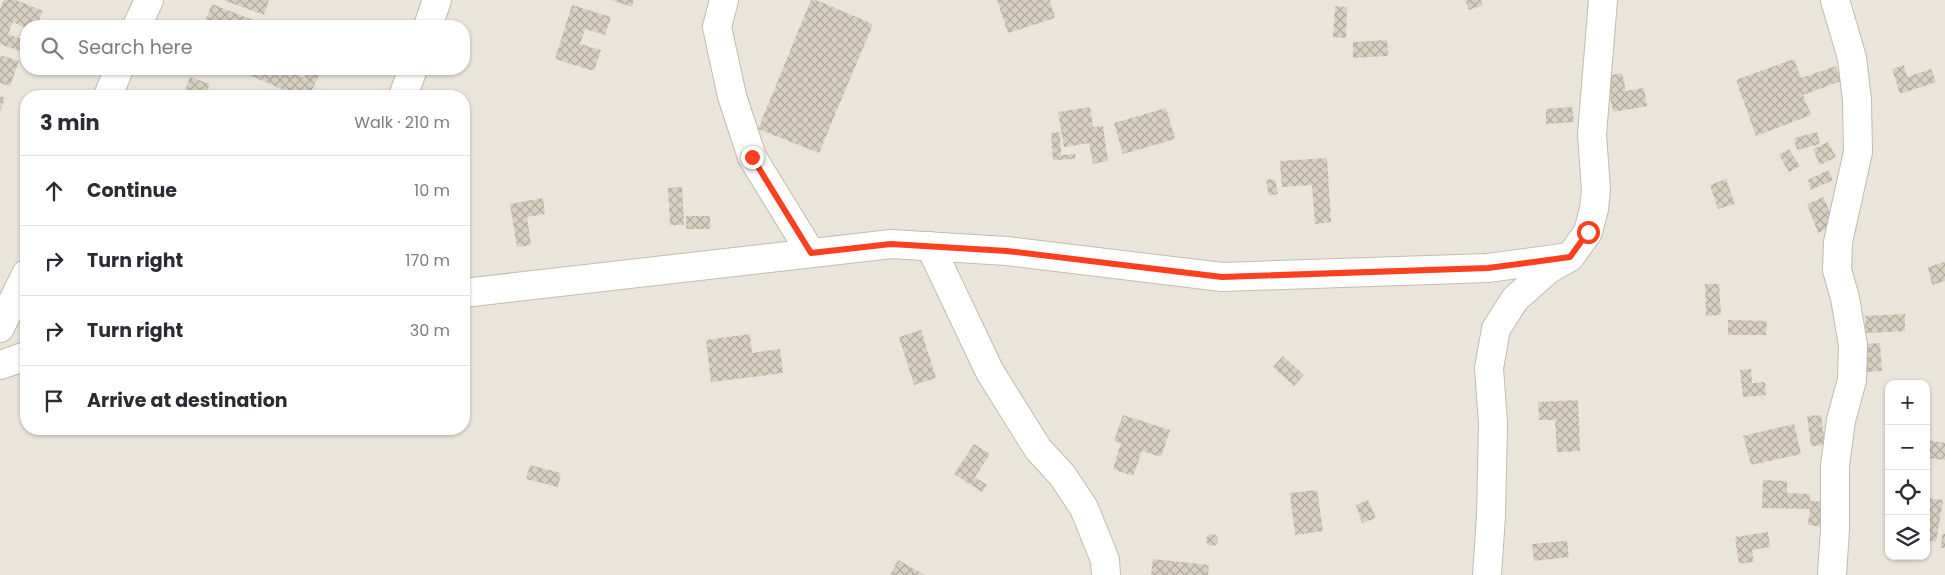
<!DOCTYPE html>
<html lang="en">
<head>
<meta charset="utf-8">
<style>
	:root { --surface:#fff; --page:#f2f2f3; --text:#2b2b33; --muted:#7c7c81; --line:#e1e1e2 }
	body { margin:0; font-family:Poppins,sans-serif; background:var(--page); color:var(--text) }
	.controls { position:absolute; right:15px; bottom:15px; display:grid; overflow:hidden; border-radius:10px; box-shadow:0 1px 4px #0004 }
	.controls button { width:45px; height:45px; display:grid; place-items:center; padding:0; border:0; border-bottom:1px solid var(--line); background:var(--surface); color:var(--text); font:25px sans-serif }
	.stop { position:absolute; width:15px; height:15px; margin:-11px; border:4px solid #fc3f1d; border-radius:50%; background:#fff }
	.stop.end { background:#fc3f1d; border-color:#fff; box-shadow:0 1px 5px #0008 }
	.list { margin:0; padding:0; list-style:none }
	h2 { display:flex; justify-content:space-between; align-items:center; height:65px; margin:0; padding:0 20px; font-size:21px }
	h2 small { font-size:16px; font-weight:400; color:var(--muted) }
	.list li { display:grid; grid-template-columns:32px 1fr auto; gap:15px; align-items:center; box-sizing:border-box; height:70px; padding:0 20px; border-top:1px solid var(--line) }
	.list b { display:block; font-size:19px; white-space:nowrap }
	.list em { font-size:16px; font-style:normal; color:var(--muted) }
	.icon { flex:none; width:28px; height:28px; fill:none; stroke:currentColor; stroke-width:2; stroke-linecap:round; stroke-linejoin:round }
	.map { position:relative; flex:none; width:1945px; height:575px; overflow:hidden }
	.search { position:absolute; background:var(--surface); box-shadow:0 1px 4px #0004; left:20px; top:20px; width:450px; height:55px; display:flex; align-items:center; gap:12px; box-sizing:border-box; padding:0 18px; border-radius:20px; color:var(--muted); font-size:19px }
	.panel { position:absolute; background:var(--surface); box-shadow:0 1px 4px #0004; left:20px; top:90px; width:450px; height:345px; border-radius:20px }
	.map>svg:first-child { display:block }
	.residential { fill:#eae5da; fill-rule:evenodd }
	.building { fill:url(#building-cross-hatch) }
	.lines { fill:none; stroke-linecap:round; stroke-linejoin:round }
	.street-casing { stroke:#c2bbae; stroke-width:30 }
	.street { stroke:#fff; stroke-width:28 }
	.route { stroke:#fc3f1d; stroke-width:6 }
</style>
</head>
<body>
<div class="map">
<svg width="1945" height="575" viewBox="0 0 1945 575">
	<defs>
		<pattern id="building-cross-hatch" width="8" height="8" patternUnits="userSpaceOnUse" patternTransform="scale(1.25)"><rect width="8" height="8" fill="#d8cfc1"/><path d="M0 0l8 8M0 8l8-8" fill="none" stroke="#b1aa9e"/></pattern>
	</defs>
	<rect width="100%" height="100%" fill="#f6f3ec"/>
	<path class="residential" d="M0,0H1945V575H0ZM26,26H464V69H26ZM26,96H464V429H26ZM1889,384H1926V556H1889Z"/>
	<g class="building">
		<polygon points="4,0 16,0 43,11 37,26 26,26 26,28 13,22 8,34 23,40 19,51 0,44 0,9"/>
		<polygon points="223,0 269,0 264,15"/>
		<polygon points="611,0 634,0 632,7"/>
		<polygon points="811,0 816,0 873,24 819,153 758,129"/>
		<polygon points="997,0 1050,0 1055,18 1008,33"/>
		<polygon points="1465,0 1481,0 1483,5 1469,10"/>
		<polygon points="212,4 258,22 256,26 203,26"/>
		<polygon points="572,5 611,17 605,35 585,29 580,44 601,50 594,71 555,59"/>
		<polygon points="1335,6 1347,7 1346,38 1333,37"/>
		<polygon points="270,22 280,26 268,26"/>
		<polygon points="1387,40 1388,56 1353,58 1353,42"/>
		<polygon points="0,55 19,61 10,86 0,83"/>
		<polygon points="1794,59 1801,78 1836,66 1841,81 1803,95 1811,115 1756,136 1736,80"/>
		<polygon points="1904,65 1907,77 1931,69 1936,82 1900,94 1892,69"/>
		<polygon points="221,69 238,69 236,75"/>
		<polygon points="249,69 284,69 304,78 308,69 322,69 309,96 298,96 247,74"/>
		<polygon points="1622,73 1626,91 1644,88 1647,106 1613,112 1606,76"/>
		<polygon points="190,77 210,84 205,96 183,96"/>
		<polygon points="245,91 258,96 243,96"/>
		<polygon points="0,96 5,98 0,111"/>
		<polygon points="1090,107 1093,127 1103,126 1108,161 1093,164 1089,143 1064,147 1058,112"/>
		<polygon points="1572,107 1574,122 1546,124 1546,109"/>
		<polygon points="1166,108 1175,139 1123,154 1114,123"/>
		<polygon points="1060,132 1061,155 1075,154 1076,159 1053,160 1051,133"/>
		<polygon points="1817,132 1820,144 1797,150 1794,138"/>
		<polygon points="1828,142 1836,157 1820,165 1813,149"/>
		<polygon points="1789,149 1800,166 1789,172 1779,155"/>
		<polygon points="1327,158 1331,222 1315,224 1312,185 1282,187 1280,161"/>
		<polygon points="1828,170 1833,180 1811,190 1808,180"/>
		<polygon points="1275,179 1278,194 1269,196 1266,180"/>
		<polygon points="1726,179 1735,204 1718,209 1710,185"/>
		<polygon points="682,187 684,225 670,225 668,188"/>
		<polygon points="1824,197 1834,225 1818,233 1807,204"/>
		<polygon points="543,198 545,214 527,217 531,245 517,247 510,204"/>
		<rect x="686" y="216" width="24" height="13"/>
		<polygon points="1945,262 1945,281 1932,285 1928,267"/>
		<polygon points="1705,284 1719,284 1721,315 1706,316"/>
		<polygon points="1905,314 1905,331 1866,333 1865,316"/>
		<polygon points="1728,320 1767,321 1766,335 1728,335"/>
		<polygon points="921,330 936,378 914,385 899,337"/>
		<polygon points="750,334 752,353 780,349 783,373 711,382 706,340"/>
		<polygon points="1880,343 1882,371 1866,372 1864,344"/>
		<polygon points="1283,356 1304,375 1294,386 1273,367"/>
		<polygon points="1751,369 1752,383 1765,382 1766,395 1743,397 1740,370"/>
		<polygon points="1578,400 1580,451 1557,452 1555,420 1539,420 1538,402"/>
		<polygon points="1123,415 1170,430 1161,457 1142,451 1133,476 1113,469 1121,443 1114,441"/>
		<polygon points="1821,415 1825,445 1811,446 1807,416"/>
		<polygon points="1794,424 1801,454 1751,465 1743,436"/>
		<polygon points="1926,440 1945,443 1945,460 1926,458"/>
		<polygon points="974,444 990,454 975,477 987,485 982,492 954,474"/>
		<polygon points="530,465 561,473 558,487 526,479"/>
		<polygon points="1763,480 1787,481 1787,493 1810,494 1810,501 1829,502 1826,527 1808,525 1810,509 1762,508"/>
		<polygon points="1317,490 1323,531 1295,535 1290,493"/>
		<polygon points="1926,498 1943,500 1936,542 1926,540"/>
		<polygon points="1368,500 1376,518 1362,523 1356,505"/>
		<polygon points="1768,532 1770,547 1752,550 1754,562 1739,564 1735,537"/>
		<circle cx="1212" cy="540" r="6"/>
		<polygon points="1942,534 1945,534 1945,548 1941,548"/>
		<polygon points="1567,541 1569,557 1534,561 1532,544"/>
		<polygon points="1153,559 1209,565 1208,575 1151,575"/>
		<polygon points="898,560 925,575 890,575"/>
	</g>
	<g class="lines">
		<g class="street-casing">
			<g id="street">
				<polyline points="724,0 717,27 732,96 752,157 811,253"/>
				<polyline points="137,26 149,0"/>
				<polyline points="428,26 437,0"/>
				<polyline points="108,96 119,69"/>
				<polyline points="403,96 413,69"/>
				<polyline points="930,246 990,372 1038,449 1062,475 1084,508 1105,560 1106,575"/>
				<polyline points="464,293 891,244 1007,251 1222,277 1488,268 1570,257"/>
				<polyline points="0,328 26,274"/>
				<polyline points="0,365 26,356"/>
				<polyline points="1487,575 1491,516 1493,423 1489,368 1496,329 1515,299 1549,269 1570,257 1588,232 1594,209 1596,190 1592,134 1603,0"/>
				<polyline points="1832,575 1835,529 1835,466 1841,420 1852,380 1853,345 1845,298 1837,270 1838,242 1858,152 1857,100 1852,58 1835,0"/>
			</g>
		</g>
		<use href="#street" class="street"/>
	</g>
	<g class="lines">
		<polyline class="route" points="752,157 811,253 891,244 1007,251 1222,277 1488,268 1570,257 1588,232"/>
	</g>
</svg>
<div class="controls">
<button>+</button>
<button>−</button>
<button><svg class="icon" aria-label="locate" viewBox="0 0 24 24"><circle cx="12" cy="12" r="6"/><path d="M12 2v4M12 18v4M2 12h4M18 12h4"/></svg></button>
<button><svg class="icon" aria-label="layers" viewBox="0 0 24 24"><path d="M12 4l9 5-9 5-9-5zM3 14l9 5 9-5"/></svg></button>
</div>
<div class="stop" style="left:1588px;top:232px"></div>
<div class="stop end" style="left:752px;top:157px"></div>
<div class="search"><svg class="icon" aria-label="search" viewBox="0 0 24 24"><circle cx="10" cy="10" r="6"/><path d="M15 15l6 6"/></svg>Search here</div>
<section class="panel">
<h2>3 min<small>Walk · 210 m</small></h2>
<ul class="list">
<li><svg class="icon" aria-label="ahead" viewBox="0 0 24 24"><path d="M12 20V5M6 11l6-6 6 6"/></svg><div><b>Continue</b></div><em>10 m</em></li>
<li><svg class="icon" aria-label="right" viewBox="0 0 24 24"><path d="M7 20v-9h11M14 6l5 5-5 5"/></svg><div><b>Turn right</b></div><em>170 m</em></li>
<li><svg class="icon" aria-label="right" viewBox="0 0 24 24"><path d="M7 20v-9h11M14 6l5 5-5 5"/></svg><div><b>Turn right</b></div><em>30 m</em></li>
<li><svg class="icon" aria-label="arrive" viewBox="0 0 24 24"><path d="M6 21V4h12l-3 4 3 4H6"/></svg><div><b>Arrive at destination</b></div></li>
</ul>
</section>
</div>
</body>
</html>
